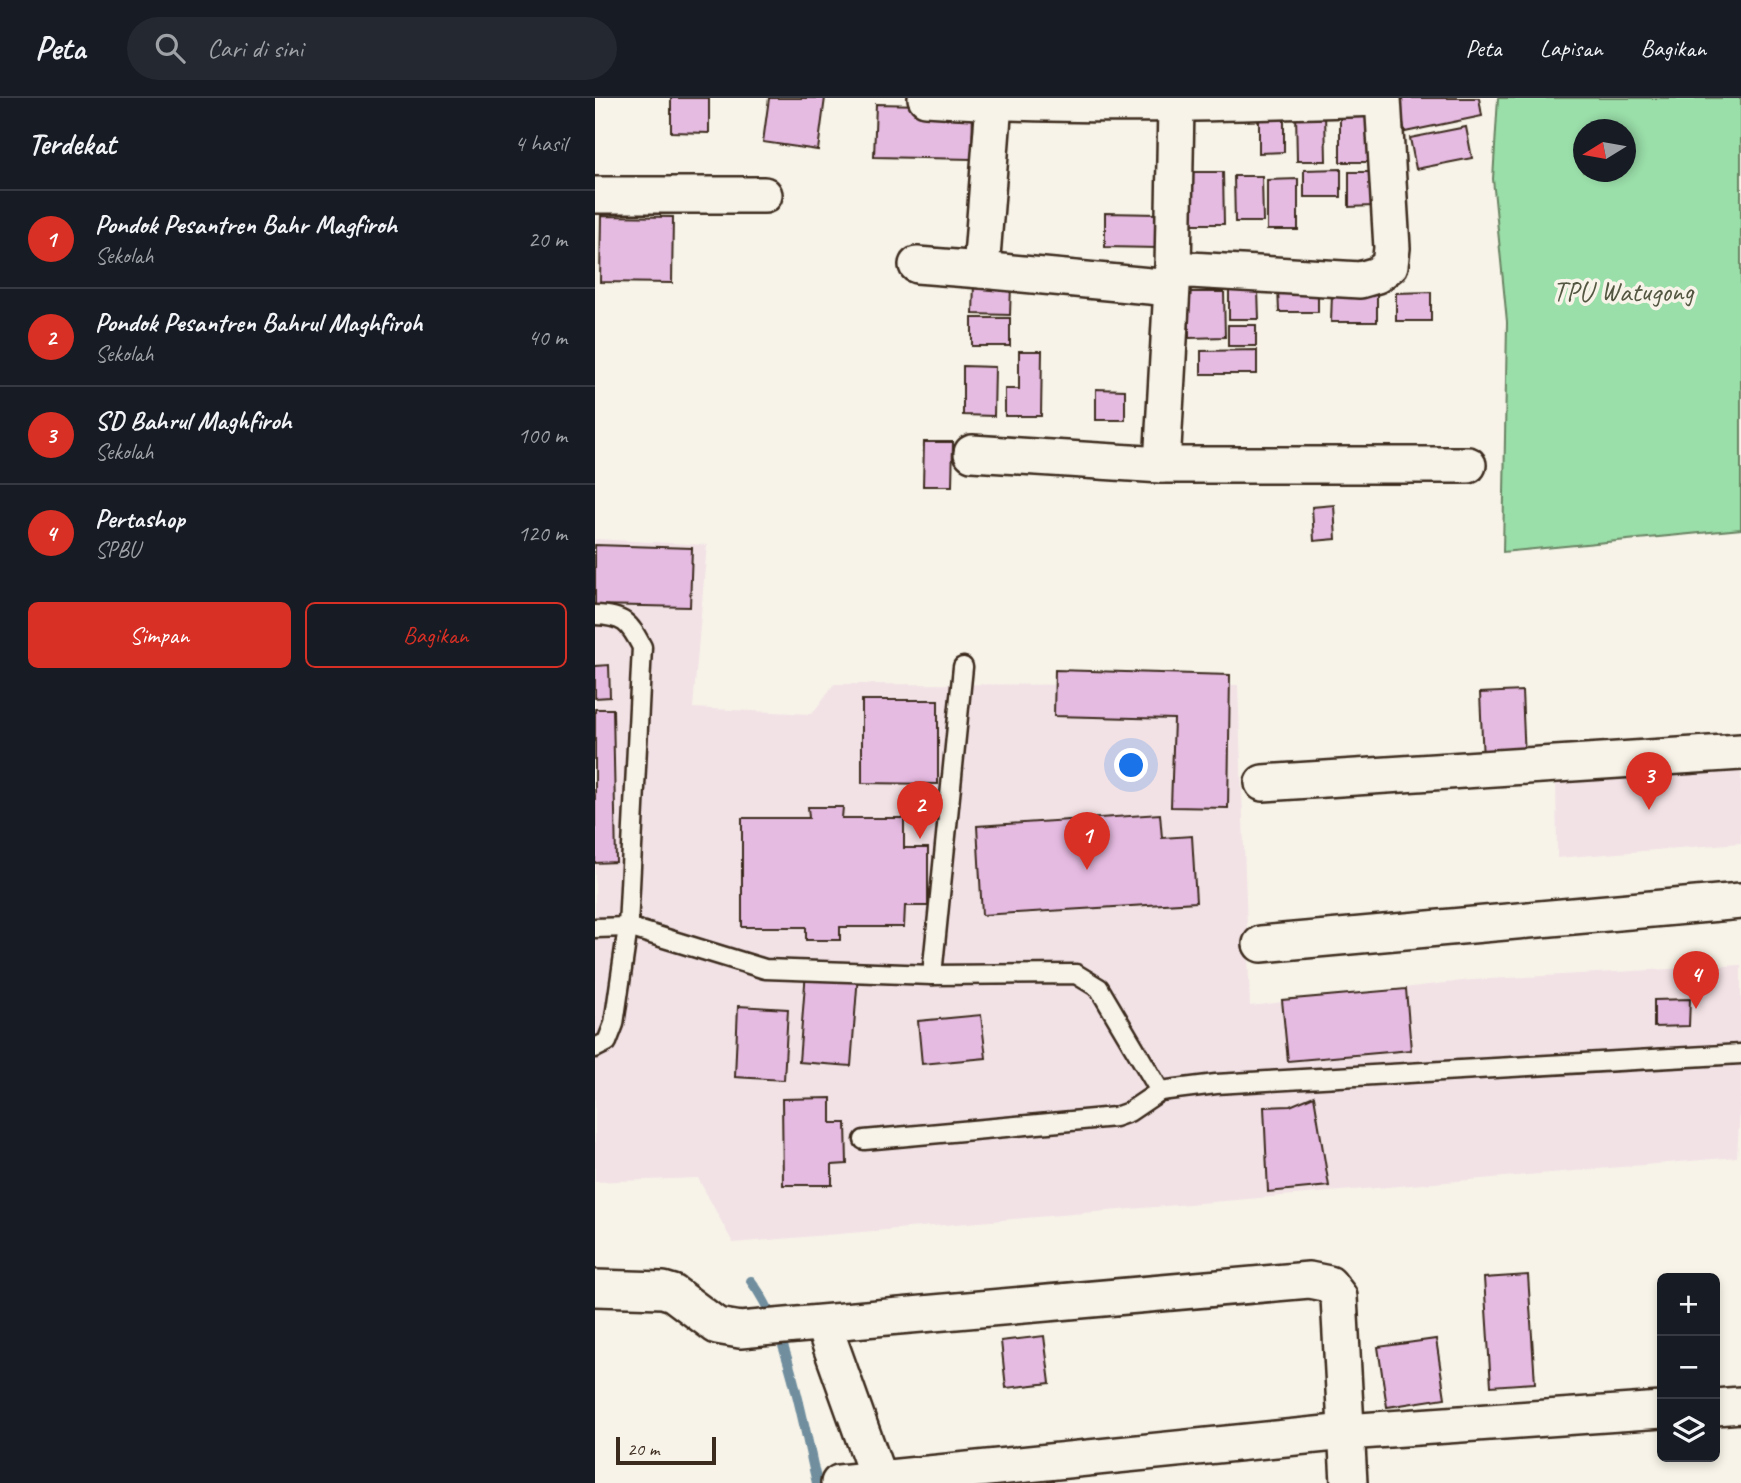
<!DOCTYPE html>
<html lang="id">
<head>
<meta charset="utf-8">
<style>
	:root { --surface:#171b24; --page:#242831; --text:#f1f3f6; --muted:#9ea1a6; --line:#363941; --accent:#d93025 }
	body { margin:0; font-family:Caveat,sans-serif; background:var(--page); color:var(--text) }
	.controls { position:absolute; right:21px; bottom:21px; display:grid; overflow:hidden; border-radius:10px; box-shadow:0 4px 10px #0003 }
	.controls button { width:63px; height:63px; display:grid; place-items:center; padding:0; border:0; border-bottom:2px solid var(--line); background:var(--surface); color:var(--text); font:35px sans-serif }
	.compass { position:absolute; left:978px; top:21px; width:63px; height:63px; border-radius:50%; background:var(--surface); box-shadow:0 4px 10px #0003; rotate:259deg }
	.scale { position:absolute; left:21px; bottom:18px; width:100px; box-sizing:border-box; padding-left:7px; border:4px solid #3b2a1e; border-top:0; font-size:19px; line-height:24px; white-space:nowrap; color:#3b2a1e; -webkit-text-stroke:5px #f7f3e8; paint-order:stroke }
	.you { position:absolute; left:537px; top:668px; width:24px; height:24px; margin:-18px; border:5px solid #fff; border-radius:50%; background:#1a73e8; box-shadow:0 0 0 10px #1a73e833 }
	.badge { display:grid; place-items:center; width:46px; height:46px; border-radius:50%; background:var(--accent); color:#fff; font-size:23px; font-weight:700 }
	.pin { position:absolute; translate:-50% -58px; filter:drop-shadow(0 2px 4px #0008) }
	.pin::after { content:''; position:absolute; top:37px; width:24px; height:21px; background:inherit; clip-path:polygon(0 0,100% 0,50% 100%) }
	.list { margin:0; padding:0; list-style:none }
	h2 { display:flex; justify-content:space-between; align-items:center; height:91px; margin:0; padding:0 28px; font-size:30px }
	h2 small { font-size:23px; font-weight:400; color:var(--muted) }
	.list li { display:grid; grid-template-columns:46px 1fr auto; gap:21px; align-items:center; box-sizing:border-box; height:98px; padding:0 28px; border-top:2px solid var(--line) }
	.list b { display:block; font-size:26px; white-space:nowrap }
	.list p { margin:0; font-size:23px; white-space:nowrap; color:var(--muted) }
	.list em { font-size:23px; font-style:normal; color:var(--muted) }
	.actions { display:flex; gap:14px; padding:21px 28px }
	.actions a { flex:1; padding:16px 0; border:2px solid var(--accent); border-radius:10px; text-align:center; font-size:24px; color:var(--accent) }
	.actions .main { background:var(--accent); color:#fff }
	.icon { flex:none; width:38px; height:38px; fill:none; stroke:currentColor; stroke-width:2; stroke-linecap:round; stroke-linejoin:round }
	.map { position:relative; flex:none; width:1146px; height:1385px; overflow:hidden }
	header { display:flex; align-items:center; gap:42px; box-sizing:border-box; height:98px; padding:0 35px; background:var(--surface); border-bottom:2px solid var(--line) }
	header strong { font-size:33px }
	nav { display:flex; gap:38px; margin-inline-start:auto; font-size:24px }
	.search { width:490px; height:63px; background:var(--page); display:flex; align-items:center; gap:18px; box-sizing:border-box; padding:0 24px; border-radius:38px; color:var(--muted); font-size:26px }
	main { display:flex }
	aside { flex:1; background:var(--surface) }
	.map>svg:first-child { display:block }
	.built { fill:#f2e2e6 }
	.green { fill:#9adea9; stroke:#6a8464; stroke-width:2; fill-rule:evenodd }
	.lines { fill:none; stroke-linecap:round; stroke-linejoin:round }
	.stream { stroke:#708e9e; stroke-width:10 }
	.building { fill:#e6bbe2; stroke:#3b2a1e; stroke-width:2 }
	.lane-casing { stroke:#3b2a1e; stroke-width:23 }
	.street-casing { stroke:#3b2a1e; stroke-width:40 }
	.lane { stroke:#f7f3e8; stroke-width:18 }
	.street { stroke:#f7f3e8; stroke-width:35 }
	.labels { text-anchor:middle; stroke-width:7; stroke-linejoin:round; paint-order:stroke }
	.park-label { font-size:28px; fill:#535741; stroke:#f7f3e8 }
</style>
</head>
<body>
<header>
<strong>Peta</strong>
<div class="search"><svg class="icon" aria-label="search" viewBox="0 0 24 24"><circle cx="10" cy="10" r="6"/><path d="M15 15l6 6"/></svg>Cari di sini</div>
<nav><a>Peta</a><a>Lapisan</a><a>Bagikan</a></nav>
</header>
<main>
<aside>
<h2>Terdekat<small>4 hasil</small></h2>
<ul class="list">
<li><span class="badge">1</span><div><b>Pondok Pesantren Bahr Magfiroh</b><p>Sekolah</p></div><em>20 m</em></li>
<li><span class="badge">2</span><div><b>Pondok Pesantren Bahrul Maghfiroh</b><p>Sekolah</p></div><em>40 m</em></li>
<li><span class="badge">3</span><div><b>SD Bahrul Maghfiroh</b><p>Sekolah</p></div><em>100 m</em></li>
<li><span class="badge">4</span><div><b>Pertashop</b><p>SPBU</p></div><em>120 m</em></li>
</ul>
<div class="actions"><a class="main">Simpan</a><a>Bagikan</a></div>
</aside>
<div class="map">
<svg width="1146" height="1385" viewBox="0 0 1146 1385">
	<rect width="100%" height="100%" fill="#f7f3e8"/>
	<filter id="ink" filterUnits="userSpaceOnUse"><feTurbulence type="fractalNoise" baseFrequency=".0143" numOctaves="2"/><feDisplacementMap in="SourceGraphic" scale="14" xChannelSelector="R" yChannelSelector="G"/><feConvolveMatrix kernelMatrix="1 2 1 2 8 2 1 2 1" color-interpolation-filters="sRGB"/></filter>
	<g filter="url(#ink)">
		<g class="built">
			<polygon points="0,441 112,447 98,610 217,616 239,586 643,587 655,908 876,882 1146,867 1146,996 1142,1059 138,1145 103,1080 0,1084"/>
			<polygon points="1146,665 1146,745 962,760 961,680"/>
		</g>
		<path class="green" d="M903,0H1146V431L908,454L912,224L898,81ZM988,32H1030V74H988Z"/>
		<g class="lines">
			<path class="stream" d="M156,1183C193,1231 208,1325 222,1385"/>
		</g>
		<g class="building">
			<polygon points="76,0 114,0 114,35 76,34"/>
			<polygon points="174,0 230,0 223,52 168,44"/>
			<polygon points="803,0 884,0 887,18 810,34"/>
			<polygon points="281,6 378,8 377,61 279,59"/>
			<polygon points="664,14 689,14 689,54 664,55"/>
			<polygon points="701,14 730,14 731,63 702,63"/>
			<rect x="745" y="19" width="32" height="45"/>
			<polygon points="871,29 877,60 821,71 815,40"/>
			<polygon points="746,71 746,99 709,99 709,72"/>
			<polygon points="595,74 628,74 629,126 595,126"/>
			<polygon points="754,74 778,74 778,108 754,109"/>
			<polygon points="639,78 667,78 668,124 640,124"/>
			<polygon points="703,81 703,132 672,132 672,82"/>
			<polygon points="510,115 563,116 563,150 510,149"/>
			<polygon points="6,118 78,119 77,185 5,184"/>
			<polygon points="379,186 416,187 415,217 378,216"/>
			<polygon points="683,190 723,190 723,214 684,214"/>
			<polygon points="634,192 663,192 664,221 634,221"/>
			<polygon points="594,194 629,194 630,239 594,240"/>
			<polygon points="836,194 836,223 801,223 801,195"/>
			<polygon points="737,196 782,196 782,224 736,224"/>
			<rect x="377" y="220" width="38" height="28"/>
			<rect x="633" y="227" width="28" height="21"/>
			<polygon points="662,252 662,276 606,276 606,253"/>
			<polygon points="424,253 447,253 446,318 410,318 410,291 424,291"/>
			<polygon points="368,268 400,269 399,318 368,317"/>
			<polygon points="501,291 530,292 530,322 501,322"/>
			<polygon points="329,344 358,344 357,388 328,388"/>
			<polygon points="739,407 741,441 719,443 717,409"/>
			<polygon points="0,447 97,450 95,509 0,507"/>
			<polygon points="14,567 15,599 0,600 0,568"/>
			<polygon points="460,572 635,577 633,710 576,709 579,621 459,618"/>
			<polygon points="927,593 930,661 888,663 885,595"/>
			<polygon points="267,602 343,602 343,686 267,685"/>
			<polygon points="0,611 18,611 21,764 0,765"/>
			<polygon points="213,709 248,709 247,720 309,720 309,750 333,750 333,808 310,808 309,829 245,829 245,842 211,842 211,829 147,829 147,720 214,720"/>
			<polygon points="565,716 567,740 597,738 601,804 387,817 382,728"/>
			<polygon points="211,873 263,877 256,968 204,964"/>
			<polygon points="811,891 816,952 693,963 687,902"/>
			<polygon points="1095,901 1094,928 1059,929 1059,902"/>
			<polygon points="143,908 193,911 189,982 140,979"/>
			<polygon points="386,917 391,960 327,966 323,923"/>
			<polygon points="719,998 734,1088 673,1094 669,1009 695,1008"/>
			<polygon points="236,1000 236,1025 251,1025 252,1066 237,1067 237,1087 188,1087 187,1001"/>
			<polygon points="933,1177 940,1285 896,1288 889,1180"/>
			<polygon points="449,1238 455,1285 411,1290 406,1243"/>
			<polygon points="841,1241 850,1300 792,1309 783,1249"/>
		</g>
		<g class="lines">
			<g class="lane-casing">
				<g id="lane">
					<path d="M0,517C29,518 34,524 47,549L33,829L19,926L12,944L0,950"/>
					<polyline points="0,830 33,829 170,871 337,877 481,876 504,890 565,993"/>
					<polyline points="337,877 368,569"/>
					<polyline points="269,1042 520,1019 534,1014 565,993 621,986 1146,956"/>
				</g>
			</g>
			<g class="street-casing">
				<g id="street">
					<path d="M331,0C483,10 634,5 786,0"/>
					<polyline points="399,5 386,172 576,190"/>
					<polyline points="0,97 169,97"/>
					<polyline points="322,167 386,172"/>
					<polyline points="578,171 581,7"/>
					<polyline points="377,355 567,367 578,171 765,182 782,177 795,167 797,150 788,0"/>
					<polyline points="567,367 873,367"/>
					<polyline points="668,685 1146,654"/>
					<polyline points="666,846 1146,803"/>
					<polyline points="0,1190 68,1192 78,1195 122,1228 145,1232 714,1182 734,1186 744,1199 754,1385"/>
					<polyline points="228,1226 285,1385"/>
					<polyline points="1120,1309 1146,1307"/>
					<polyline points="244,1385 751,1334 1067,1312"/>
				</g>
			</g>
			<use href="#lane" class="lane"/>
			<use href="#street" class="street"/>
		</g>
	</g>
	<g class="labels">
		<g class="park-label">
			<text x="1028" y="203">TPU Watugong</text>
		</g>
	</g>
</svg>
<div class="controls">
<button>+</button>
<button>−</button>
<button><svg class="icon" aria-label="layers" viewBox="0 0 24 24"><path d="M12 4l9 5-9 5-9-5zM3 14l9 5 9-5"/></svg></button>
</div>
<svg class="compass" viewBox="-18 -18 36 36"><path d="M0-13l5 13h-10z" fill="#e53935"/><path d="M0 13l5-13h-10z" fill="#9ea1a6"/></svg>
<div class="scale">20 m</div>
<div class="you"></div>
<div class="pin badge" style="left:492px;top:772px">1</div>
<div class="pin badge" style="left:325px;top:741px">2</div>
<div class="pin badge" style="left:1054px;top:712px">3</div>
<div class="pin badge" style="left:1101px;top:911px">4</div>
</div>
</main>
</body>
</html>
